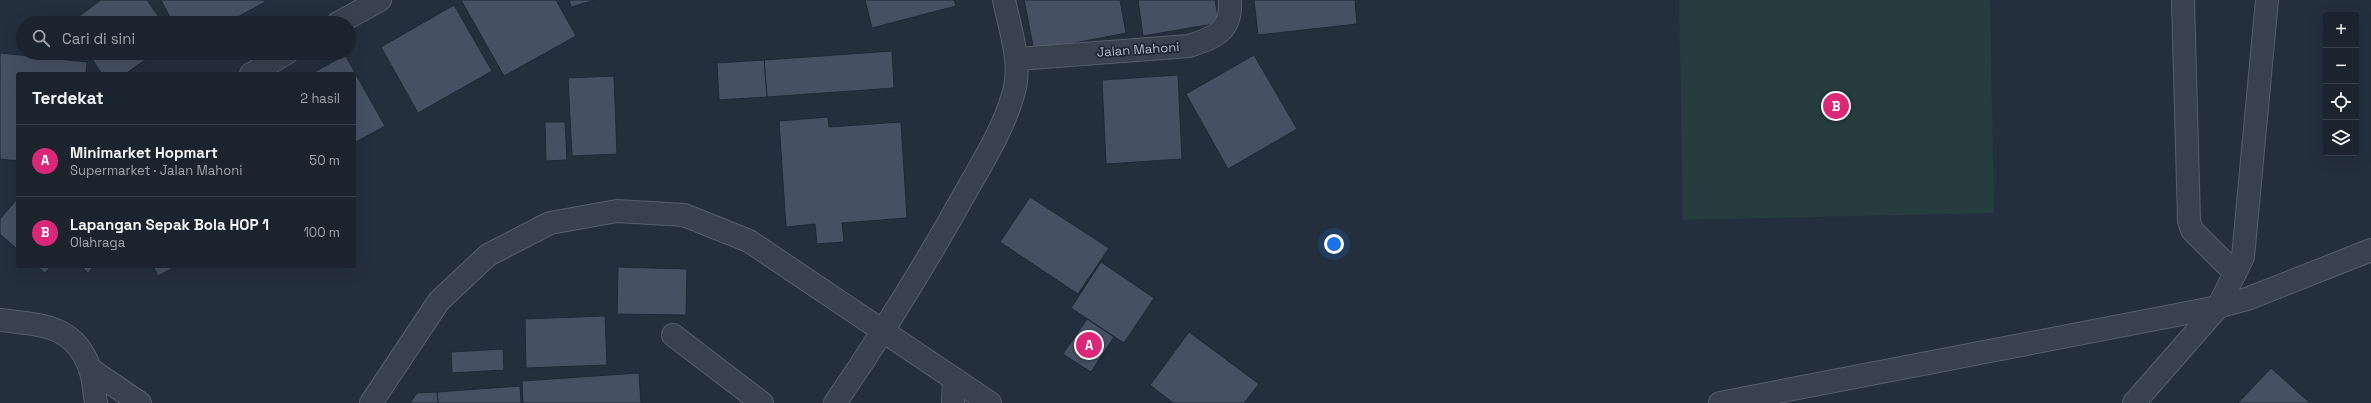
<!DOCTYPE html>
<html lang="id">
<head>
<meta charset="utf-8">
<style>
	:root { --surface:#1b232e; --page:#242b36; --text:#f1f3f6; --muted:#a0a4aa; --line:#39404a; --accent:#db2777 }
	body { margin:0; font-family:"Space Grotesk",sans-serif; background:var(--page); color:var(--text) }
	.controls { position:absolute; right:12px; top:12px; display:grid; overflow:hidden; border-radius:4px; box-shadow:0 4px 16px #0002 }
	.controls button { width:36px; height:36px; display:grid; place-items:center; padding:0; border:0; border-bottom:1px solid var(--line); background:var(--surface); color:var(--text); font:20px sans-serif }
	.you { position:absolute; left:1334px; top:244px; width:14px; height:14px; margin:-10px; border:3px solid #fff; border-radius:50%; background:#1a73e8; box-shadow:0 0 0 6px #1a73e833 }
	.badge { display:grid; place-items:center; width:26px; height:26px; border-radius:50%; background:var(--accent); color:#fff; font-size:13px; font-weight:700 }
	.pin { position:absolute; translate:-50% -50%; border:2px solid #fff; box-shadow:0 1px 4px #0006 }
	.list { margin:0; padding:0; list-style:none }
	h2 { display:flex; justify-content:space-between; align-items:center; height:52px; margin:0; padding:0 16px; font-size:17px }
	h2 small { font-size:13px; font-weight:400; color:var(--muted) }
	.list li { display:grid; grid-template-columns:26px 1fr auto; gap:12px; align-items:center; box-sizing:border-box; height:72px; padding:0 16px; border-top:1px solid var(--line) }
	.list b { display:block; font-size:15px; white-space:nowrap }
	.list p { margin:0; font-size:13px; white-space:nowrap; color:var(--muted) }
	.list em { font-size:13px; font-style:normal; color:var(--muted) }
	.icon { flex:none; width:22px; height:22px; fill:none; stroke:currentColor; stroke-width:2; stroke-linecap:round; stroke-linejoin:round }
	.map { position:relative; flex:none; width:2371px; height:403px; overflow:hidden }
	.search { position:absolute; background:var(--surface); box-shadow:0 4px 16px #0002; left:16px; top:16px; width:340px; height:44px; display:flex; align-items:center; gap:10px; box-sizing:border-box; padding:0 14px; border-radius:22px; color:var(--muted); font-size:15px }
	.panel { position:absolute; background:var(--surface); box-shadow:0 4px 16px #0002; left:16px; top:72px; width:340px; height:196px; border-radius:4px }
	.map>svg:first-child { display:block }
	.green { fill:#263c3f }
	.building { fill:#455162; stroke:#1f2835 }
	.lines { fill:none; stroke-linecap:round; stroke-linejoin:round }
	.minor-casing { stroke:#565f6c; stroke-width:24 }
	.minor { stroke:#38414e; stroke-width:22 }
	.labels { text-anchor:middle; stroke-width:3.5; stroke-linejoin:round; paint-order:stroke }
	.street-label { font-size:13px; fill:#b4bcc9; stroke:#1d2633 }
</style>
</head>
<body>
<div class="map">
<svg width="2371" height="403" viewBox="0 0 2371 403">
	<rect width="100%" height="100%" fill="#242f3e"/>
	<polygon class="green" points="1679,0 1990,0 1994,213 1683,220"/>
	<g class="building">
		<polygon points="101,0 147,0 163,23 70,23"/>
		<polygon points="161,0 264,0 265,2 227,23 173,23"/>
		<polygon points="461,0 556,0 576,36 504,76"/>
		<polygon points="569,0 595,0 571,7"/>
		<polygon points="865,0 954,0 956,6 872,28"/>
		<polygon points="1024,0 1120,0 1126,33 1034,51"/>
		<polygon points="1138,0 1215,0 1219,23 1143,36"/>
		<polygon points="1254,0 1355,0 1357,24 1258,35"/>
		<polygon points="454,5 492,71 418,113 381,47"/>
		<polygon points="892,51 894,88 767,97 764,60"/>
		<polygon points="0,53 87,62 86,74 18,74 18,161 0,159"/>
		<polygon points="88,53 155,53 125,74 102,74"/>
		<polygon points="345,55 385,126 354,143 354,74 311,74"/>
		<polygon points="1254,55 1297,129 1228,169 1186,94"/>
		<polygon points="764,60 767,97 719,100 717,63"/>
		<polygon points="1178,75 1182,159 1106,164 1102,80"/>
		<polygon points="614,76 617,154 572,156 568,78"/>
		<polygon points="828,117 829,127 901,122 907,218 842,223 844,242 817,244 815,224 786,227 779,121"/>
		<polygon points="545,122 565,122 567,160 546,161"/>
		<polygon points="1030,197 1109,248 1078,294 1000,242"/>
		<polygon points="18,198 18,250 0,234 0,219"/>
		<polygon points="1101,262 1154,298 1124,343 1071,308"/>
		<polygon points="37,266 51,266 45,273"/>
		<polygon points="81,266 94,266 88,273"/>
		<polygon points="153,266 176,266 158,276"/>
		<polygon points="618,267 687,269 686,315 617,314"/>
		<polygon points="605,316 607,365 526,368 525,319"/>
		<polygon points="1087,319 1114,337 1091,372 1063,354"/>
		<polygon points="1189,332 1259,384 1244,403 1173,403 1150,385"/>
		<polygon points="503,349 504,370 452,373 451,352"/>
		<polygon points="2271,368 2310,403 2238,403"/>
		<polygon points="639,373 641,403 523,403 522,381"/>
		<polygon points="520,386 521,403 438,403 437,392"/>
		<polygon points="437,392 438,403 410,403 417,393"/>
	</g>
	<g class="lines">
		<g class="minor-casing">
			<g id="minor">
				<polyline points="2183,0 2189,221 2192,230 2235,273"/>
				<polyline points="338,23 380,0"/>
				<path d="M1017,59L1189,46C1216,37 1232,31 1230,0"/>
				<polyline points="251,74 287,53"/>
				<path d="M0,320C40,325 75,324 90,369C94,380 94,392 96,403"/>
				<polyline points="673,335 762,403"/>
				<polyline points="90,369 140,403"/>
				<polyline points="371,403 439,301 488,255 550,223 617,211 684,215 749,241 990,403"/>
				<path d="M835,403C881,336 924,267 964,195C982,163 1003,130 1013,95C1023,64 1010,30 1004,0"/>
				<polyline points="953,403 954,379"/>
				<polyline points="1720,403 2218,307 2247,299 2371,250"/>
				<polyline points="2134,403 2218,307 2243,257 2267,0"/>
			</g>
		</g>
		<use href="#minor" class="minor"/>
	</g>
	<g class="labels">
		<g class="street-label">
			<text transform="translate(1138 49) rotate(-4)" y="5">Jalan Mahoni</text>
		</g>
	</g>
</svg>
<div class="controls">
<button>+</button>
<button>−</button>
<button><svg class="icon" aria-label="locate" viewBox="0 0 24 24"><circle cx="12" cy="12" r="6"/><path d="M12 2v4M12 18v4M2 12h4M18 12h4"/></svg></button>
<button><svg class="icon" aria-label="layers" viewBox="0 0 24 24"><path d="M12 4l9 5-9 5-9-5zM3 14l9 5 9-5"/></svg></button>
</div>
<div class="you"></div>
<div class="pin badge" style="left:1089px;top:345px">A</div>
<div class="pin badge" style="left:1836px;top:106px">B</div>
<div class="search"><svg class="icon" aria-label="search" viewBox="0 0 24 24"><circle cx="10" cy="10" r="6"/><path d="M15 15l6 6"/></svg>Cari di sini</div>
<section class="panel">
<h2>Terdekat<small>2 hasil</small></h2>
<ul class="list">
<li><span class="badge">A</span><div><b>Minimarket Hopmart</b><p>Supermarket · Jalan Mahoni</p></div><em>50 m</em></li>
<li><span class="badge">B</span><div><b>Lapangan Sepak Bola HOP 1</b><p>Olahraga</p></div><em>100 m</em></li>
</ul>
</section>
</div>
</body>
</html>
